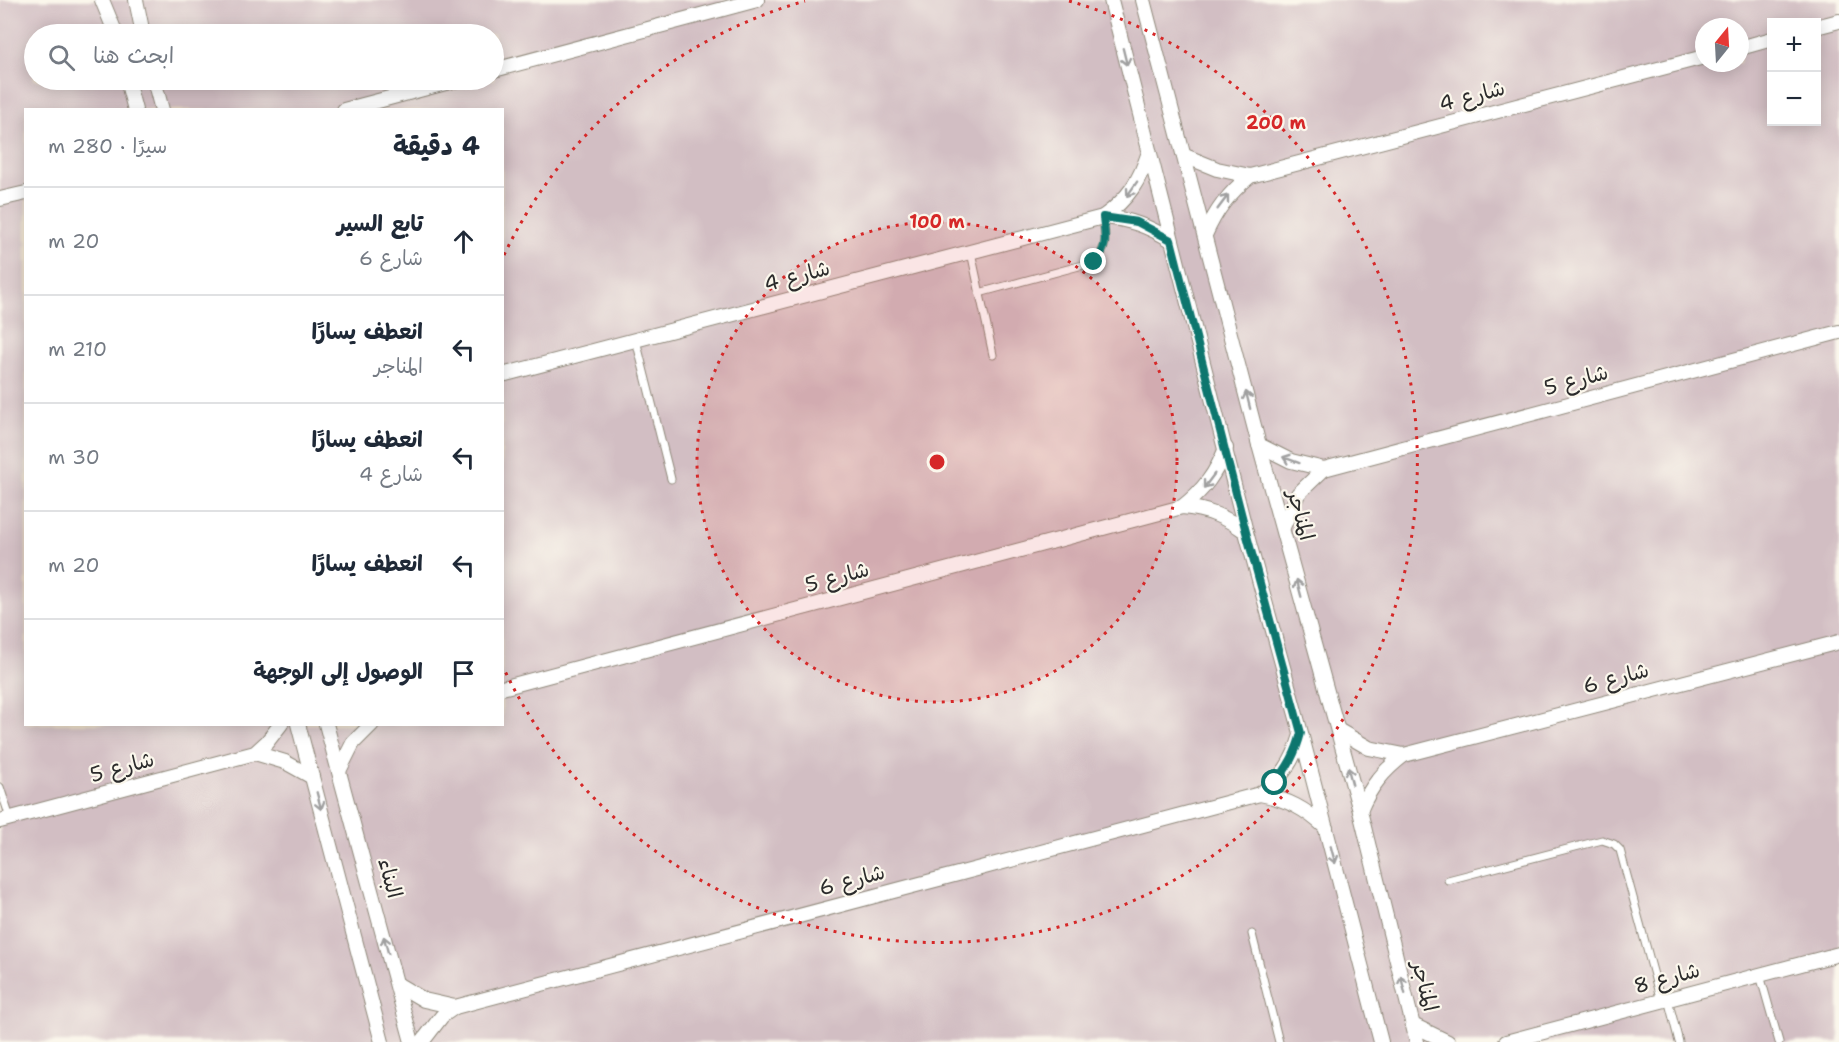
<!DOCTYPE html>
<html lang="ar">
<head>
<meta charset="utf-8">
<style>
	:root { --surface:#fff; --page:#f6f6f7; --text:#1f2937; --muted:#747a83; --line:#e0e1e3 }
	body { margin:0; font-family:"Shantell Sans","Playpen Sans Arabic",sans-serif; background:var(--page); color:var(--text); direction:rtl }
	.controls { position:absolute; right:18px; top:18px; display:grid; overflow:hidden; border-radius:0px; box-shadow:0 3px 15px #0003 }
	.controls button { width:54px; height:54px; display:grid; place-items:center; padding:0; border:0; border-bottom:2px solid var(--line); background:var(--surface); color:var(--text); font:30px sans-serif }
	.compass { position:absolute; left:1695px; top:18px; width:54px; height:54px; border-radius:50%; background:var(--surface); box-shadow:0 3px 15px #0003; rotate:18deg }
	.stop { position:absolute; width:18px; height:18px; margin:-14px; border:4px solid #0f766e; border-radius:50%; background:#fff }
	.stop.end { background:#0f766e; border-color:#fff; box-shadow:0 2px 6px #0008 }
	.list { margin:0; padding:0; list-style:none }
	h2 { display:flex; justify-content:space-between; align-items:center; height:78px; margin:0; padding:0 24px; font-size:26px }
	h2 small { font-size:20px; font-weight:400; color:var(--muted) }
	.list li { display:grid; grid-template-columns:39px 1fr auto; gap:18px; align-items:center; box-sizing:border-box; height:108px; padding:0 24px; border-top:2px solid var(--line) }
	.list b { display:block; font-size:22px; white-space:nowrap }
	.list p { margin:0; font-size:20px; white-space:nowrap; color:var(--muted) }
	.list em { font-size:20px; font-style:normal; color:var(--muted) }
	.icon { flex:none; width:33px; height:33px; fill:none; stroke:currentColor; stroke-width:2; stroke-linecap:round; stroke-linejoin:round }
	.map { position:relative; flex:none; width:1839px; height:1042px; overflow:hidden; direction:ltr }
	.search { position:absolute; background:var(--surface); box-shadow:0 3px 15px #0003; left:24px; top:24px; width:480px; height:66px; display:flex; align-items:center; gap:15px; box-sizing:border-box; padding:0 21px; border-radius:33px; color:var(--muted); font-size:22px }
	.panel { position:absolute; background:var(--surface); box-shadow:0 3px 15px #0003; left:24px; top:108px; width:480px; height:618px; border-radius:0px; direction:rtl }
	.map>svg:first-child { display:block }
	.industrial { fill:#d2bec3; fill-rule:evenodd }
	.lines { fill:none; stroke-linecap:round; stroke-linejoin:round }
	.lane-casing { stroke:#8f887a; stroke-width:9 }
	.street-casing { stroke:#8f887a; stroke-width:16 }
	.lane { stroke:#fff; stroke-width:7 }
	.street { stroke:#fff; stroke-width:14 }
	.oneway { stroke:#a0a0a0 }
	.route { stroke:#0f766e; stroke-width:8 }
	.ring { fill:none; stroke:#d62828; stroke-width:3; stroke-dasharray:3 6 }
	.labels { text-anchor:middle; stroke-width:4.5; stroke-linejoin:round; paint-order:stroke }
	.street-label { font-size:21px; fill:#2b2b2b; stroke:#fbf7ec }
	.centre { fill:#d62828; stroke:#fbf7ec; stroke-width:3 }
	.ring-label { font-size:18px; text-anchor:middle; font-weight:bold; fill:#d62828; stroke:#fbf7ec; stroke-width:4.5; stroke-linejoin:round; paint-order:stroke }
</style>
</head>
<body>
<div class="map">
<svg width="1839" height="1042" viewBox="0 0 1839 1042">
	<rect width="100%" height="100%" fill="#fbf7ec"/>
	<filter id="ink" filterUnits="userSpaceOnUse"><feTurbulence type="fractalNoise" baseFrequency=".0167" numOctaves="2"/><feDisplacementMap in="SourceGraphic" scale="12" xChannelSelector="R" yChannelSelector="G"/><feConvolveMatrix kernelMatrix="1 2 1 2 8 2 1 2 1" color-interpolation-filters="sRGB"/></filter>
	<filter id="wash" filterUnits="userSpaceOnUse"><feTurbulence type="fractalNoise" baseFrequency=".008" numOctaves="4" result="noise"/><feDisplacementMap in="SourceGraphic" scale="24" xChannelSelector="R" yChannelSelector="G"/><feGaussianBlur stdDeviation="1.35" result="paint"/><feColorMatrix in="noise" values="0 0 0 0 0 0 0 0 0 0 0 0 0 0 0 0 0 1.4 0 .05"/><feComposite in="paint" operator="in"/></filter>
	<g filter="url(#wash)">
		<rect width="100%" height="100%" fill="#f3e4ca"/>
		<path class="industrial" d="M0,0H1839V1042H0ZM1772,22H1816V122H1772ZM1704,27H1740V63H1704ZM34,34H494V80H34ZM26,110H502V724H26Z"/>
	</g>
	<g filter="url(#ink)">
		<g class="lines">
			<g class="lane-casing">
				<g id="lane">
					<polyline points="971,252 993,355"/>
					<path d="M979,293L1094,262C1109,248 1105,236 1103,217"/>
					<polyline points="636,340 671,479"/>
					<polyline points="0,787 10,818"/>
					<polyline points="1448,880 1602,840 1614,844 1620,850 1661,1001"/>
					<polyline points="1252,934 1279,1042"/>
					<polyline points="1760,975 1779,1042"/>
					<polyline points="1668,999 1679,1042"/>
				</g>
			</g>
			<g class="street-casing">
				<g id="street">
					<polyline points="102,0 116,34"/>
					<polyline points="136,0 143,34"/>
					<polyline points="1111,0 1246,532 1301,733 1381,1042"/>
					<polyline points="1143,0 1259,445 1360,811 1417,1042"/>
					<polyline points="1816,27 1839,21"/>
					<polyline points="1740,48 1772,39"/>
					<polyline points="494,70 757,0"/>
					<polyline points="127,80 135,110"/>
					<polyline points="154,80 162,110"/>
					<polyline points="344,110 457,80"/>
					<polyline points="1185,156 1217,169 1250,176"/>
					<polyline points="0,199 26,193"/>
					<path d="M1103,217C1129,198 1139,182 1149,152"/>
					<path d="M1205,235C1216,210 1229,193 1250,176L1704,57"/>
					<path d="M502,375L1103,217C1129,219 1148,226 1171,240"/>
					<polyline points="1259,445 1291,461 1324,469 1839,332"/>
					<path d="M1182,507C1204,490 1216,473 1226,448"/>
					<polyline points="1283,527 1298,494 1324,469"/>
					<path d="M502,688L1182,507C1207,509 1226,517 1246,532"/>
					<polyline points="298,724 382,1042"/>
					<polyline points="326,724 412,1042"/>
					<polyline points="1338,730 1369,748 1404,755 1839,642"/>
					<polyline points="255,753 285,762 312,777"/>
					<polyline points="339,771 353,743 372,724"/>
					<path d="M1260,794C1287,799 1306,809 1326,828"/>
					<path d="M1360,811C1370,787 1383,771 1404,755"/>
					<polyline points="0,821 255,753 267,742 281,724"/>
					<polyline points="397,984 424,1000 455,1007"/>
					<polyline points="1413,1025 1448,1042"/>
					<path d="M422,1042L442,1016L455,1007L1260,794C1282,778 1293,762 1301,735"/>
					<polyline points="1506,1042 1839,954"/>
				</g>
			</g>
			<use href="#lane" class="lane"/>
			<use href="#street" class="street"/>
		</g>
		<defs><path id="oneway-shaft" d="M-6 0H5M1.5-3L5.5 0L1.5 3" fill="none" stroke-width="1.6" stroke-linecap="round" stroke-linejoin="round" transform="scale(1.5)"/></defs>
		<g class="oneway">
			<use href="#oneway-shaft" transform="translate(1125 57) rotate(76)"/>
			<use href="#oneway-shaft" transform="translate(1132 189) rotate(125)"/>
			<use href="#oneway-shaft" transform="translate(1223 202) rotate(-53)"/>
			<use href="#oneway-shaft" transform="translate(1248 400) rotate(-104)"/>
			<use href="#oneway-shaft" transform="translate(1291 460) rotate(-160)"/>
			<use href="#oneway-shaft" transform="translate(1209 481) rotate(127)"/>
			<use href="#oneway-shaft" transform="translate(1299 588) rotate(-105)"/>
			<use href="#oneway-shaft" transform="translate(1350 776) rotate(-105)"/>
			<use href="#oneway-shaft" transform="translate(319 801) rotate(75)"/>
			<use href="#oneway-shaft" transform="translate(1333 855) rotate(75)"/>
			<use href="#oneway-shaft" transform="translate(386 945) rotate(-105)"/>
			<use href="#oneway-shaft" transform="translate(1403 985) rotate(-104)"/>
		</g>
	</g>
	<g class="lines" filter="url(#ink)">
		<path class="route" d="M1094,262C1109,248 1105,236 1103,217L1137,222L1171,240L1246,532L1301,733C1296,753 1288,767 1275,783"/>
	</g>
	<circle cx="937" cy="462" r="240" fill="#d62828" fill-opacity=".12"/>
	<g class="ring">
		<circle cx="937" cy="462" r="240"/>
		<path d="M504 255A480 480 0 0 1 805 1M1069 1A480 480 0 1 1 504 669"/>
	</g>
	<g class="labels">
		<g class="street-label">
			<text transform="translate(1472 96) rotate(-15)" y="7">شارع 4</text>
			<text transform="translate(797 276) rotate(-15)" y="7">شارع 4</text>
			<text transform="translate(1576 380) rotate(-15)" y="7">شارع 5</text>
			<text transform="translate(1301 515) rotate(75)" y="7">المناجر</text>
			<text transform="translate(837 577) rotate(-15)" y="7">شارع 5</text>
			<text transform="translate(1616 678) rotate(-15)" y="7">شارع 6</text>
			<text transform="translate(122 767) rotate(-15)" y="7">شارع 5</text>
			<text transform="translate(390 878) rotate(75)" y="7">البناء</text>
			<text transform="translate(852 880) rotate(-15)" y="7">شارع 6</text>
			<text transform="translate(1667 978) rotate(-15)" y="7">شارع 8</text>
			<text transform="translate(1425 986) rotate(76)" y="7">المناجر</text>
		</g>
	</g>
	<circle cx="937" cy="462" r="9" class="centre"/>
	<g class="ring-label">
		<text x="1276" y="129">200 m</text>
		<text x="937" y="228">100 m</text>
	</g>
</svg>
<div class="controls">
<button>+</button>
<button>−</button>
</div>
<svg class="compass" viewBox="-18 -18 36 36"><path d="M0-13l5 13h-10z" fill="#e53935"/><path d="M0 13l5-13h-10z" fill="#747a83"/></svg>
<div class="stop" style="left:1275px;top:783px"></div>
<div class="stop end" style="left:1094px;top:262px"></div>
<div class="search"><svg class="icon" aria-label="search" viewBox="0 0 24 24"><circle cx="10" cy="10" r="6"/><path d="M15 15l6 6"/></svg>ابحث هنا</div>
<section class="panel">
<h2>4 دقيقة<small>سيرًا · 280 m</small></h2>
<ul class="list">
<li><svg class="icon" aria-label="ahead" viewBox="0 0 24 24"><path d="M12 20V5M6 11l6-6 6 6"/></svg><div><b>تابع السير</b><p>شارع 6</p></div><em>20 m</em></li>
<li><svg class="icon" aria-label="left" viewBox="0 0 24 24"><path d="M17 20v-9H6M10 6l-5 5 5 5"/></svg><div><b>انعطف يسارًا</b><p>المناجر</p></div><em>210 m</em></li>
<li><svg class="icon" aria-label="left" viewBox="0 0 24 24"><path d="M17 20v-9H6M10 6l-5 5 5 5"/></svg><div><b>انعطف يسارًا</b><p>شارع 4</p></div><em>30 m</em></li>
<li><svg class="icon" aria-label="left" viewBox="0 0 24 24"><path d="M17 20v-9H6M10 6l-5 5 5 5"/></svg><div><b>انعطف يسارًا</b></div><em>20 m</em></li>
<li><svg class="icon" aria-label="arrive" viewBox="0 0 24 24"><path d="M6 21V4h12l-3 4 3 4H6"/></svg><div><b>الوصول إلى الوجهة</b></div></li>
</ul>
</section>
</div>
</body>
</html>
